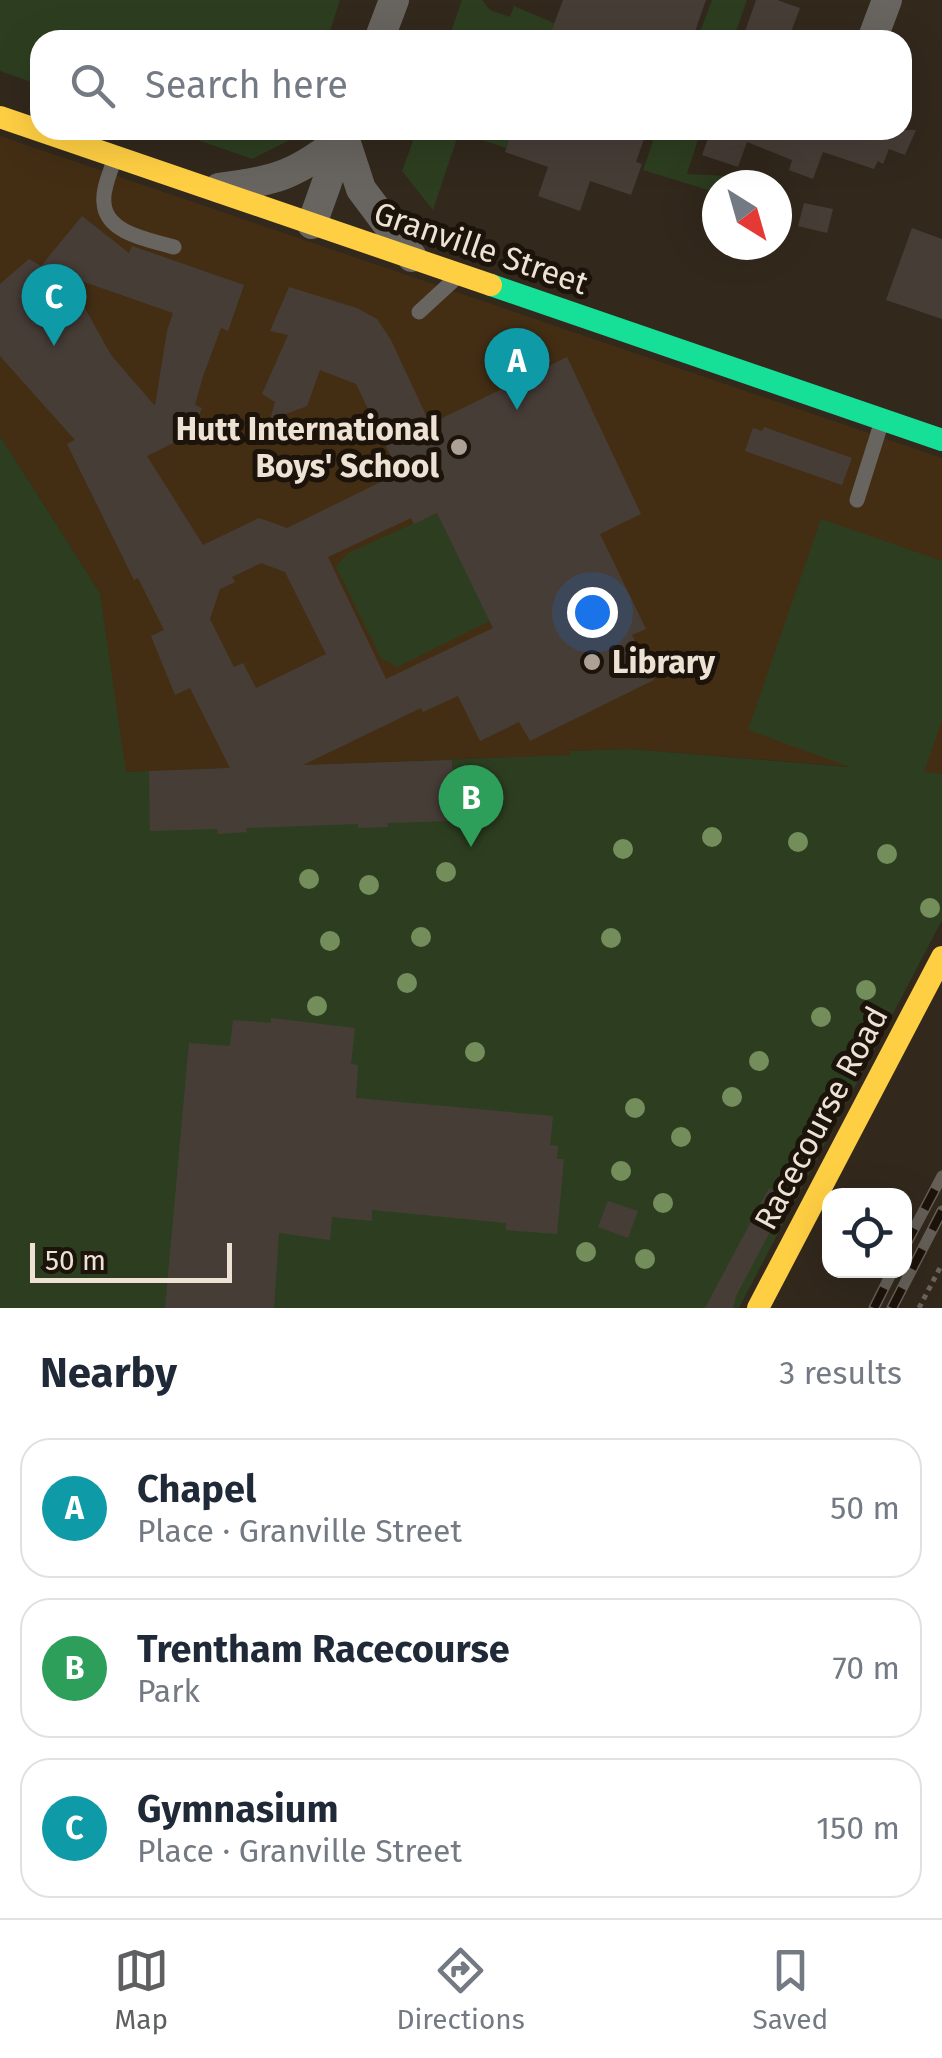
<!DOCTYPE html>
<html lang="en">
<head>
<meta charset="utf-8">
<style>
	:root { --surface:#fff; --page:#f2f2f3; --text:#1f2937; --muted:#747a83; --line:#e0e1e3; --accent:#5e5f61 }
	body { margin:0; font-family:"Fira Sans",sans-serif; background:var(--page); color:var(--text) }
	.controls { position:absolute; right:30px; bottom:30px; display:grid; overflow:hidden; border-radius:20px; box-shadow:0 10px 40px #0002 }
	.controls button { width:90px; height:90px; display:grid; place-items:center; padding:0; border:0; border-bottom:2px solid var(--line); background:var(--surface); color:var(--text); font:50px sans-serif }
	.compass { position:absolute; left:702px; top:170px; width:90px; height:90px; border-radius:50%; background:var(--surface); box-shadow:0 10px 40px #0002; rotate:143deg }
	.scale { position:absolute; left:30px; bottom:25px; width:202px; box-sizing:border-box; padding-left:10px; border:5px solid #eee2d5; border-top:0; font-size:28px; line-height:35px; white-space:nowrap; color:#eee2d5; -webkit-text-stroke:8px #1c130a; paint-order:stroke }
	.you { position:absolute; left:592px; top:612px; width:35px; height:35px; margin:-25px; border:8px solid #fff; border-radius:50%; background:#1a73e8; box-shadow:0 0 0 15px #1a73e833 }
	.badge { display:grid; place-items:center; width:65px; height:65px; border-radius:50%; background:var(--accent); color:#fff; font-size:32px; font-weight:700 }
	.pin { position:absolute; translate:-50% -82px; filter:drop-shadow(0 2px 5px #0008) }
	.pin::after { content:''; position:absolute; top:52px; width:35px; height:30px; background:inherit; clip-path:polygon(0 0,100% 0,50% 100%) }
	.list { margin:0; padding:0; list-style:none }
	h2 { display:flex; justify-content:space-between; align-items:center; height:130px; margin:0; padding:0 40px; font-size:42px }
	h2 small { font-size:32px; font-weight:400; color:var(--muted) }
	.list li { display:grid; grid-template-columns:65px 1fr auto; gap:30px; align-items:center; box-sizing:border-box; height:140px; margin:0 20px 20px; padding:0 20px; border:2px solid var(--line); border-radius:30px }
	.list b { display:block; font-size:38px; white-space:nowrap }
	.list p { margin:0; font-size:32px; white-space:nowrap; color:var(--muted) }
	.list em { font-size:32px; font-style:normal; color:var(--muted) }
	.icon { flex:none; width:55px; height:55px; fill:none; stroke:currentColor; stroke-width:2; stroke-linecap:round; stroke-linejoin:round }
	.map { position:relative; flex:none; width:942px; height:1308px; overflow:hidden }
	.search { position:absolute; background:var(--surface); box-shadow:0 10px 40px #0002; left:30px; right:30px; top:30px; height:110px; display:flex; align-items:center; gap:25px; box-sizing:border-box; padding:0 35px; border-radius:30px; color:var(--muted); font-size:38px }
	.sheet { height:610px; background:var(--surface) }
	nav { display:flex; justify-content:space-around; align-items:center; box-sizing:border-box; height:140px; border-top:2px solid var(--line); background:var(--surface); font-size:28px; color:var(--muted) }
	nav a { display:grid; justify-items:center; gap:5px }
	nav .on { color:var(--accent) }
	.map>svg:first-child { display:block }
	.built { fill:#432e14 }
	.green { fill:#2d3e20 }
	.building { fill:#473d37; fill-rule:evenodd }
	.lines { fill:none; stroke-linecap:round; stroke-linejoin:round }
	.path { stroke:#68645d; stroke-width:5; stroke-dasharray:5 5; stroke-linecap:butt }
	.lane { stroke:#68645f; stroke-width:15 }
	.street { stroke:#68645f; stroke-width:30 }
	.fast { stroke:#16e098; stroke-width:22 }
	.slow { stroke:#ffcf43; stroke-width:22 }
	.rail-casing { stroke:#655f58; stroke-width:11 }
	.rail { stroke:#1c130a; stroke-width:8; stroke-dasharray:22; stroke-linecap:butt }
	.tree { fill:#738e5b }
	.poi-dot { fill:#aca194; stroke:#1c130a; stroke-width:4 }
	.labels { text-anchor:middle; stroke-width:10; stroke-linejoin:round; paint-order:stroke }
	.street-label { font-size:32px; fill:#eee2d5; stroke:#1c130a }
	.poi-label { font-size:32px; font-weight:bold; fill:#eee2d5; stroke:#1c130a; text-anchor:end }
</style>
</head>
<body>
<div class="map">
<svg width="942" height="1308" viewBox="0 0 942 1308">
	<rect width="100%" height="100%" fill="#32281c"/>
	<polygon class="built" points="0,136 942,458 942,774 630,749 571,751 571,755 125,772 100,593 0,436"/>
	<g class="green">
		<polygon points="0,0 340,0 327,40 40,40 40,85 0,71"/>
		<polygon points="462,0 482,0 490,10 510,17 514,6 554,23 548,40 448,40"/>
		<polygon points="712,0 747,0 733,40 697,40"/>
		<polygon points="169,130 295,130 292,139 252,159"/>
		<polygon points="417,130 512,130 506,148 459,132 433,210 402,171"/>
		<polygon points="657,130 701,130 687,174 768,178 768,185 717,185 717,191 711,191 643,170"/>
		<polygon points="0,436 100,593 126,772 570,755 571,751 630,749 850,767 748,730 821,519 942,561 942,720 924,772 942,774 942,920 739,1308 0,1308"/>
		<polygon points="435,514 438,515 490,621 397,667 381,658 336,567 348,553"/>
	</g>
	<g class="building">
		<polygon points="563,0 706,0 692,40 548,40"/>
		<polygon points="756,0 777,0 800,8 788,40 742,40"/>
		<polygon points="512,130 647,130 636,162 642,164 631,195 590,181 580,211 538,196 548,167 505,152"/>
		<polygon points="711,130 916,130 905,155 889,149 883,164 878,161 874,169 823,152 813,179 789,170 792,160 747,142 738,167 702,155"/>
		<polygon points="804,203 833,209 827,233 798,226"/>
		<path d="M82,216L129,253L132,246L244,285L228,331L221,328L203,376L195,405L202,408L192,434L147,456L203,545L259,518L287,528L399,473L356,384L320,370L307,406L270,420L275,402L262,394L288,335L270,331L289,287L357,308L377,319L391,340L430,424L567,357L641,514L600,534L646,629L632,635L654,680L530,741L519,722L480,741L458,696L423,712L421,708L303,765L452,760L454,821L387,823L388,827L358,828V824L246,828L247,832L218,834L217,829L150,831L149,771L230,768L190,688L175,695L151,636L164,630L138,578L134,580L67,444L75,440L0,356V284L29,259L41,266ZM67,276L173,313L167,331L155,406L111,355ZM437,513L493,628L386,679L328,557L411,518L414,524ZM261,563L285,572L326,654L256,688L243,663L234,667L210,619L220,589L235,582L232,577Z"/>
		<polygon points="912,228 942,239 942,319 886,300"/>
		<polygon points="764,427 852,458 842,485 745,451 753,428 762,431"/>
		<polygon points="271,1018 355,1028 351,1064 358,1065 356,1098 553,1116 550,1145 558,1146 557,1159 564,1159 557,1234 506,1230 506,1223 372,1210 372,1221 332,1217 330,1240 279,1233 274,1308 165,1308 189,1043 230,1046 233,1020 271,1023"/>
		<polygon points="769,1188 788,1198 736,1296 733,1308 705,1308"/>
		<polygon points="608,1201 638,1211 628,1238 598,1227"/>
	</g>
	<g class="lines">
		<polyline class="path" points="919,1308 942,1264"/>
		<g class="lane">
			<path d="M115,157C111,171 102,189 104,203C106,234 151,240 174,247"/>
			<polyline points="419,312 456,278"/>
			<polyline points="857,500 881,424"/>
		</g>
		<g class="street">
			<polyline points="379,40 394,0"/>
			<polyline points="872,40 887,0"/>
			<path d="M219,188C277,181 297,174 344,137L361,189L412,257"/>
			<polyline points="312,224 343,137"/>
		</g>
		<polyline class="fast" points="491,285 942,440"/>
		<g class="slow">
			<polyline points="0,117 491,285"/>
			<polyline points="758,1308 942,957"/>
		</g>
		<g class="rail-casing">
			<g id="rail">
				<polyline points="904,1248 942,1176"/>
				<polyline points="874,1308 893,1270"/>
				<polyline points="892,1308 942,1211"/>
			</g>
		</g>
		<use href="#rail" class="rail"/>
	</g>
	<g class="tree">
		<circle cx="712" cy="837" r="10"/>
		<circle cx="798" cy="842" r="10"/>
		<circle cx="623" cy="849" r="10"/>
		<circle cx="887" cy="854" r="10"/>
		<circle cx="446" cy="872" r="10"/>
		<circle cx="309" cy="879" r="10"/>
		<circle cx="369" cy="885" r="10"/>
		<circle cx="930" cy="908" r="10"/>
		<circle cx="421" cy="937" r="10"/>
		<circle cx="611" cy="938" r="10"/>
		<circle cx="330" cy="941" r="10"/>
		<circle cx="407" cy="983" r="10"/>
		<circle cx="866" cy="990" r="10"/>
		<circle cx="317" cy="1006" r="10"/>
		<circle cx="821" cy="1017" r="10"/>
		<circle cx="475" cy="1052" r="10"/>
		<circle cx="759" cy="1061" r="10"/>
		<circle cx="732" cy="1097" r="10"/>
		<circle cx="635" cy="1108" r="10"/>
		<circle cx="681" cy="1137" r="10"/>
		<circle cx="621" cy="1171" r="10"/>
		<circle cx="663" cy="1203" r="10"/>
		<circle cx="586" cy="1252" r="10"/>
		<circle cx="645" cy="1259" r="10"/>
	</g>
	<g class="poi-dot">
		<circle cx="459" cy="447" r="10"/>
		<circle cx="592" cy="662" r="10"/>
	</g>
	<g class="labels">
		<g class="street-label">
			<text transform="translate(481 248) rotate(19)" y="11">Granville Street</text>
			<text transform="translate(821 1118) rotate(-62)" y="11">Racecourse Road</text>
		</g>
		<g class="poi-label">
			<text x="439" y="440">Hutt International<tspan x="439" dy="37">Boys' School</tspan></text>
			<text x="612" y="673" text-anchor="start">Library</text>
		</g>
	</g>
</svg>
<div class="controls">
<button><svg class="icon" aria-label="locate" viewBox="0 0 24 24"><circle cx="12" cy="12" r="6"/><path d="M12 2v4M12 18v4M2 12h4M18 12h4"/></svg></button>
</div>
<svg class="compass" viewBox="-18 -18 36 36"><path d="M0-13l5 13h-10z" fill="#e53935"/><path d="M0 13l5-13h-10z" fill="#747a83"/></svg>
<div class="scale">50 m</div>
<div class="you"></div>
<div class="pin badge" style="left:517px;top:410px;background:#0f9aa8">A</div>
<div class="pin badge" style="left:471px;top:847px;background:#2e9e5b">B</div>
<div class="pin badge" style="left:54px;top:346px;background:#0f9aa8">C</div>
<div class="search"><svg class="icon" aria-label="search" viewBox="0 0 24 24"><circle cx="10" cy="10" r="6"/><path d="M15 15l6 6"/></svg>Search here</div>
</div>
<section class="sheet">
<h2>Nearby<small>3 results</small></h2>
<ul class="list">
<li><span class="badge" style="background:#0f9aa8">A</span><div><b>Chapel</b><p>Place · Granville Street</p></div><em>50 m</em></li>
<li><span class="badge" style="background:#2e9e5b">B</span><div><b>Trentham Racecourse</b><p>Park</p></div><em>70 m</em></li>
<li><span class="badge" style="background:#0f9aa8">C</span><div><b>Gymnasium</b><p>Place · Granville Street</p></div><em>150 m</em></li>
</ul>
</section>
<nav>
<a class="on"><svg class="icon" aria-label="map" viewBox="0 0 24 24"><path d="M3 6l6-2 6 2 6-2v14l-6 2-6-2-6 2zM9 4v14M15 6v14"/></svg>Map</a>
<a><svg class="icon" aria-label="directions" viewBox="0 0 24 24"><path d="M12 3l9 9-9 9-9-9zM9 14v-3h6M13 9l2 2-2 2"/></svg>Directions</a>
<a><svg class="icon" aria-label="saved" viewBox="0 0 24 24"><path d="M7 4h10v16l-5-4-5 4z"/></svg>Saved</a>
</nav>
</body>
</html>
